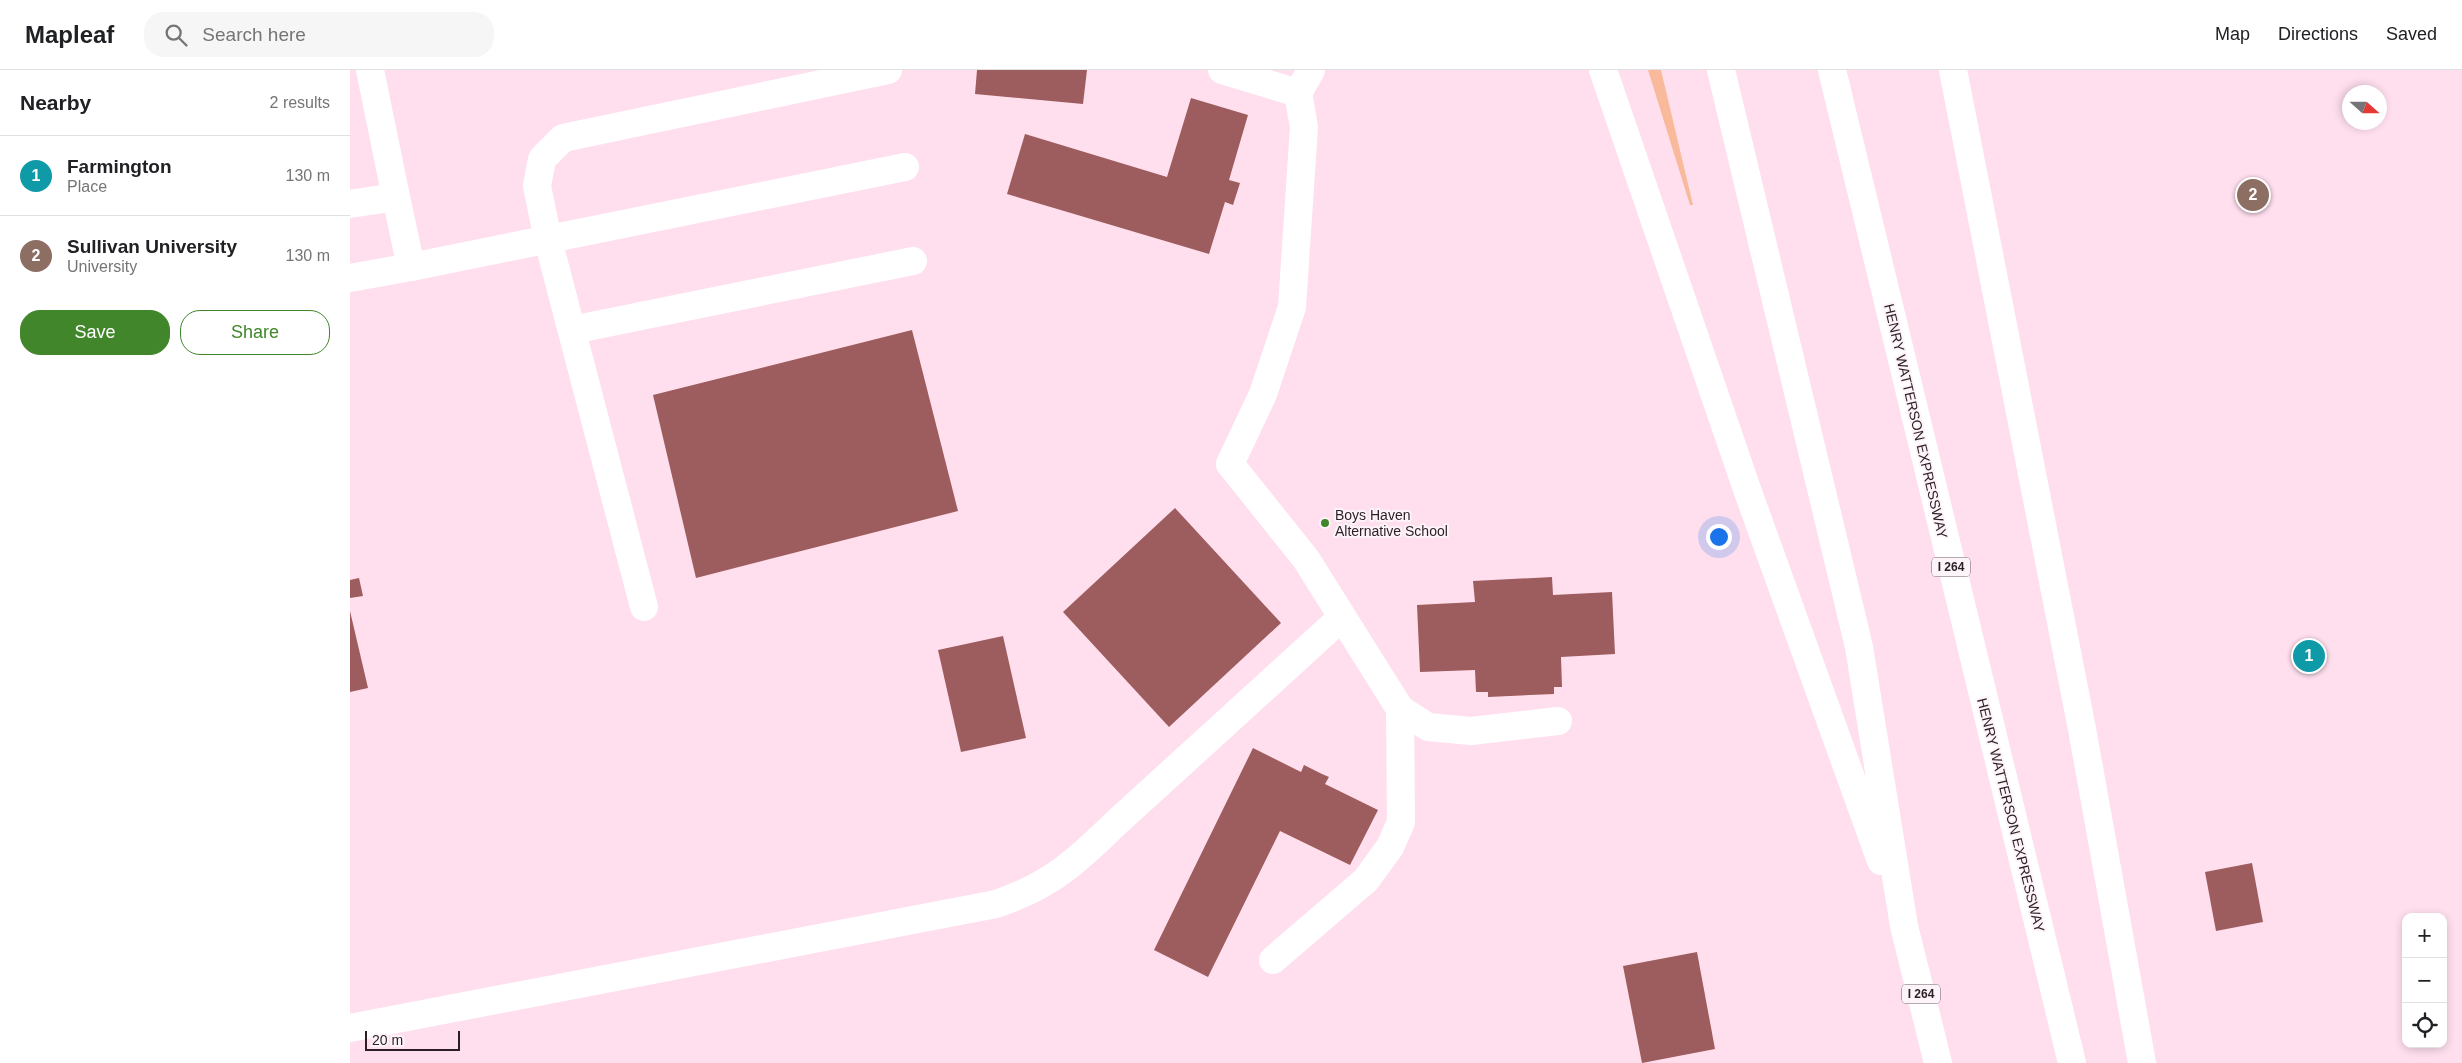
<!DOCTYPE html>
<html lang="en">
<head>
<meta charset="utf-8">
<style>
	:root { --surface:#fff; --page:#f6f6f6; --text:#202124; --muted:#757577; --line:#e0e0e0; --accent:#41862a }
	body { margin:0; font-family:Arial,sans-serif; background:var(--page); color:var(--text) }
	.controls { position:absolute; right:15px; bottom:15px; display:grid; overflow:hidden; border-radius:10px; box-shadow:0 2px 8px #0003 }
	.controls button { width:45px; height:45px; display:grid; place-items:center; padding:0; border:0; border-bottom:1px solid var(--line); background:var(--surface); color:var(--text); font:25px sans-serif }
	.compass { position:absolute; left:1992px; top:15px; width:45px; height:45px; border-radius:50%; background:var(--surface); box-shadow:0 2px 8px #0003; rotate:111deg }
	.scale { position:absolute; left:15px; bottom:12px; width:95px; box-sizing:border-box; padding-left:5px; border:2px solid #2c1e25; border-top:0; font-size:14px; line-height:18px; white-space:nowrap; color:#2c1e25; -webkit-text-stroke:4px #fcf4f8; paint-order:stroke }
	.you { position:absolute; left:1368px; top:466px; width:18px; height:18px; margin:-12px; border:4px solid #fff; border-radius:50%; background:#1a73e8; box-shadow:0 0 0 8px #1a73e833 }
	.badge { display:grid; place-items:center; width:32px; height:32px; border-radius:50%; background:var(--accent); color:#fff; font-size:16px; font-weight:700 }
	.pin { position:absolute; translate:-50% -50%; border:2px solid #fff; box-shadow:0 1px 5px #0006 }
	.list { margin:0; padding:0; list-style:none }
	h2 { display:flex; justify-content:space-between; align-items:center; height:65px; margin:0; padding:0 20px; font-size:21px }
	h2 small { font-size:16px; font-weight:400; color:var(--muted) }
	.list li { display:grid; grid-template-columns:32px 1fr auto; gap:15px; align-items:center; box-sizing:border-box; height:80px; padding:0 20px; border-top:1px solid var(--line) }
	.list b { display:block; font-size:19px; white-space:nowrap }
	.list p { margin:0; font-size:16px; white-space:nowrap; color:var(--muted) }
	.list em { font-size:16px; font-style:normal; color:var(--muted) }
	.actions { display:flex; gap:10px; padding:15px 20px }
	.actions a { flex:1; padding:11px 0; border:1px solid var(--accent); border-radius:20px; text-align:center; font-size:18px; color:var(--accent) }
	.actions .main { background:var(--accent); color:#fff }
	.icon { flex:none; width:28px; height:28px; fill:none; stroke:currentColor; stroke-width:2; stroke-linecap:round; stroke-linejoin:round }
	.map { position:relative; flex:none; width:2112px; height:993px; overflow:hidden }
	header { display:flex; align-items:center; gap:30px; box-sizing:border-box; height:70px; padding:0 25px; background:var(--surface); border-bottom:1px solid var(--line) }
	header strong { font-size:24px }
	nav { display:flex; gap:28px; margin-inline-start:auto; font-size:18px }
	.search { width:350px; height:45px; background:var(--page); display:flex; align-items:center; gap:12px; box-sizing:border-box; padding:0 18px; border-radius:20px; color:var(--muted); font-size:19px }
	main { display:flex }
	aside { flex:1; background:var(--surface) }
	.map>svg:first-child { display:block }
	.green { fill:#f8ba9a }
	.building { fill:#9d5c5e }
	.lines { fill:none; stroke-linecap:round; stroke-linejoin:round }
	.minor { stroke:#fff; stroke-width:28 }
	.highway { stroke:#fff; stroke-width:28 }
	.poi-dot { fill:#41862a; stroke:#fcf4f8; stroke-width:2 }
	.labels { text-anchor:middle; stroke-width:4; stroke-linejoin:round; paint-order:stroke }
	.shield { fill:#fcf4f8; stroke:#6a5e64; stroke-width:1 }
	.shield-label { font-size:12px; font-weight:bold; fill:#2c1e25 }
	.street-label { font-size:14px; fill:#2c1e25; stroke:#fcf4f8 }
	.poi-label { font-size:14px; fill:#2c1e25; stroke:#fcf4f8; text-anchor:start }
</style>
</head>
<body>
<header>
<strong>Mapleaf</strong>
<div class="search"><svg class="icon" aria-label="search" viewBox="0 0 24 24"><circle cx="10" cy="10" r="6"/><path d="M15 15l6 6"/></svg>Search here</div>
<nav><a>Map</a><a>Directions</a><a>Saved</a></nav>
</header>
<main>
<aside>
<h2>Nearby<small>2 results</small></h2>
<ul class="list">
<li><span class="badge" style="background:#0f9aa8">1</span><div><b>Farmington</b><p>Place</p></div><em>130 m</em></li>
<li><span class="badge" style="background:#8d6e63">2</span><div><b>Sullivan University</b><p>University</p></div><em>130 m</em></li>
</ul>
<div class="actions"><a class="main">Save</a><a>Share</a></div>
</aside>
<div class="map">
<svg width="2112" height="993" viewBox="0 0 2112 993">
	<rect width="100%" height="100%" fill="#ffdfee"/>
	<polygon class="green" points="1298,0 1311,0 1343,135 1340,135"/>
	<g class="building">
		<polygon points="627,0 737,0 733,34 625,24"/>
		<polygon points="841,28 898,45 879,110 890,113 883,135 875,132 859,184 657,124 675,64 817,107"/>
		<polygon points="562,260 608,441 346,508 303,325"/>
		<polygon points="825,438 931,553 819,657 713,542"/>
		<polygon points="1202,507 1203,525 1262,522 1265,584 1211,587 1212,617 1204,617 1204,624 1138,627 1138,622 1126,622 1125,600 1070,602 1067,535 1125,532 1123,511"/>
		<polygon points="9,508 13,526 0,528 0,510"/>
		<polygon points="0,541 18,618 0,622"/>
		<polygon points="653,566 676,668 611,682 588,580"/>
		<polygon points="903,678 951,702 954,695 972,704 979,707 975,714 1028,740 1000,795 930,761 858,907 804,880"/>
		<polygon points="1902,793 1913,852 1866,861 1855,802"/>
		<polygon points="1347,882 1365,979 1292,993 1273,896"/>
	</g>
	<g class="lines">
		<g class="minor">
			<polyline points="872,0 948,23 954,57 942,237 913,324 880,394 956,489 1050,639 1078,657 1121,661 1208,651"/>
			<polyline points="948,23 961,0"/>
			<polyline points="0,134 46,127 20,0"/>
			<polyline points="61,197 555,97"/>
			<polyline points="0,208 61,197 46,127"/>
			<polyline points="222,260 563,191"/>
			<polyline points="294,537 198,170 187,116 192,89 213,68 538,0"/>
			<polyline points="923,890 1016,810 1040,777 1051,752 1050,639"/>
			<path d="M0,958L646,834C700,816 726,792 766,753L991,548"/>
		</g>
		<g class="highway">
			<polyline points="1253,0 1398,422 1531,791"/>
			<polyline points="1371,0 1509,577 1554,856 1588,993"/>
			<polyline points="1482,0 1722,993"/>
			<polyline points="1603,0 1732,659 1792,993"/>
		</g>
	</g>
	<circle class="poi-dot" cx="975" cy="453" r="5"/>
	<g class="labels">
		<g class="shield">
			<rect x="1582" y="487.5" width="38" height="19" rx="4"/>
			<rect x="1552" y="914.5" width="38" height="19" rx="4"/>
		</g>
		<g class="shield-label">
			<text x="1601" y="501">I 264</text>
			<text x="1571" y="928">I 264</text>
		</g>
		<g class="street-label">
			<text transform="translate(1566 351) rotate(77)" y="5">HENRY WATTERSON EXPRESSWAY</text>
			<text transform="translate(1661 745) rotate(76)" y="5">HENRY WATTERSON EXPRESSWAY</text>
		</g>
		<g class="poi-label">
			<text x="985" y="450">Boys Haven<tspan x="985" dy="16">Alternative School</tspan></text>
		</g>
	</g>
</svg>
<div class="controls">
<button>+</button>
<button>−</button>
<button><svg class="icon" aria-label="locate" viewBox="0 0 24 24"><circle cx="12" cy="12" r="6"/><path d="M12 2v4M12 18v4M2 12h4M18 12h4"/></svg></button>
</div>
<svg class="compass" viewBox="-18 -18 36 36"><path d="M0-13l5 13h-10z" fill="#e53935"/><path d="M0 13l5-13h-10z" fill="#757577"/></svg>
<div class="scale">20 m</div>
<div class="you"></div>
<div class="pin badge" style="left:1959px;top:586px;background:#0f9aa8">1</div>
<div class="pin badge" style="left:1903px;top:125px;background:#8d6e63">2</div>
</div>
</main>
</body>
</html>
